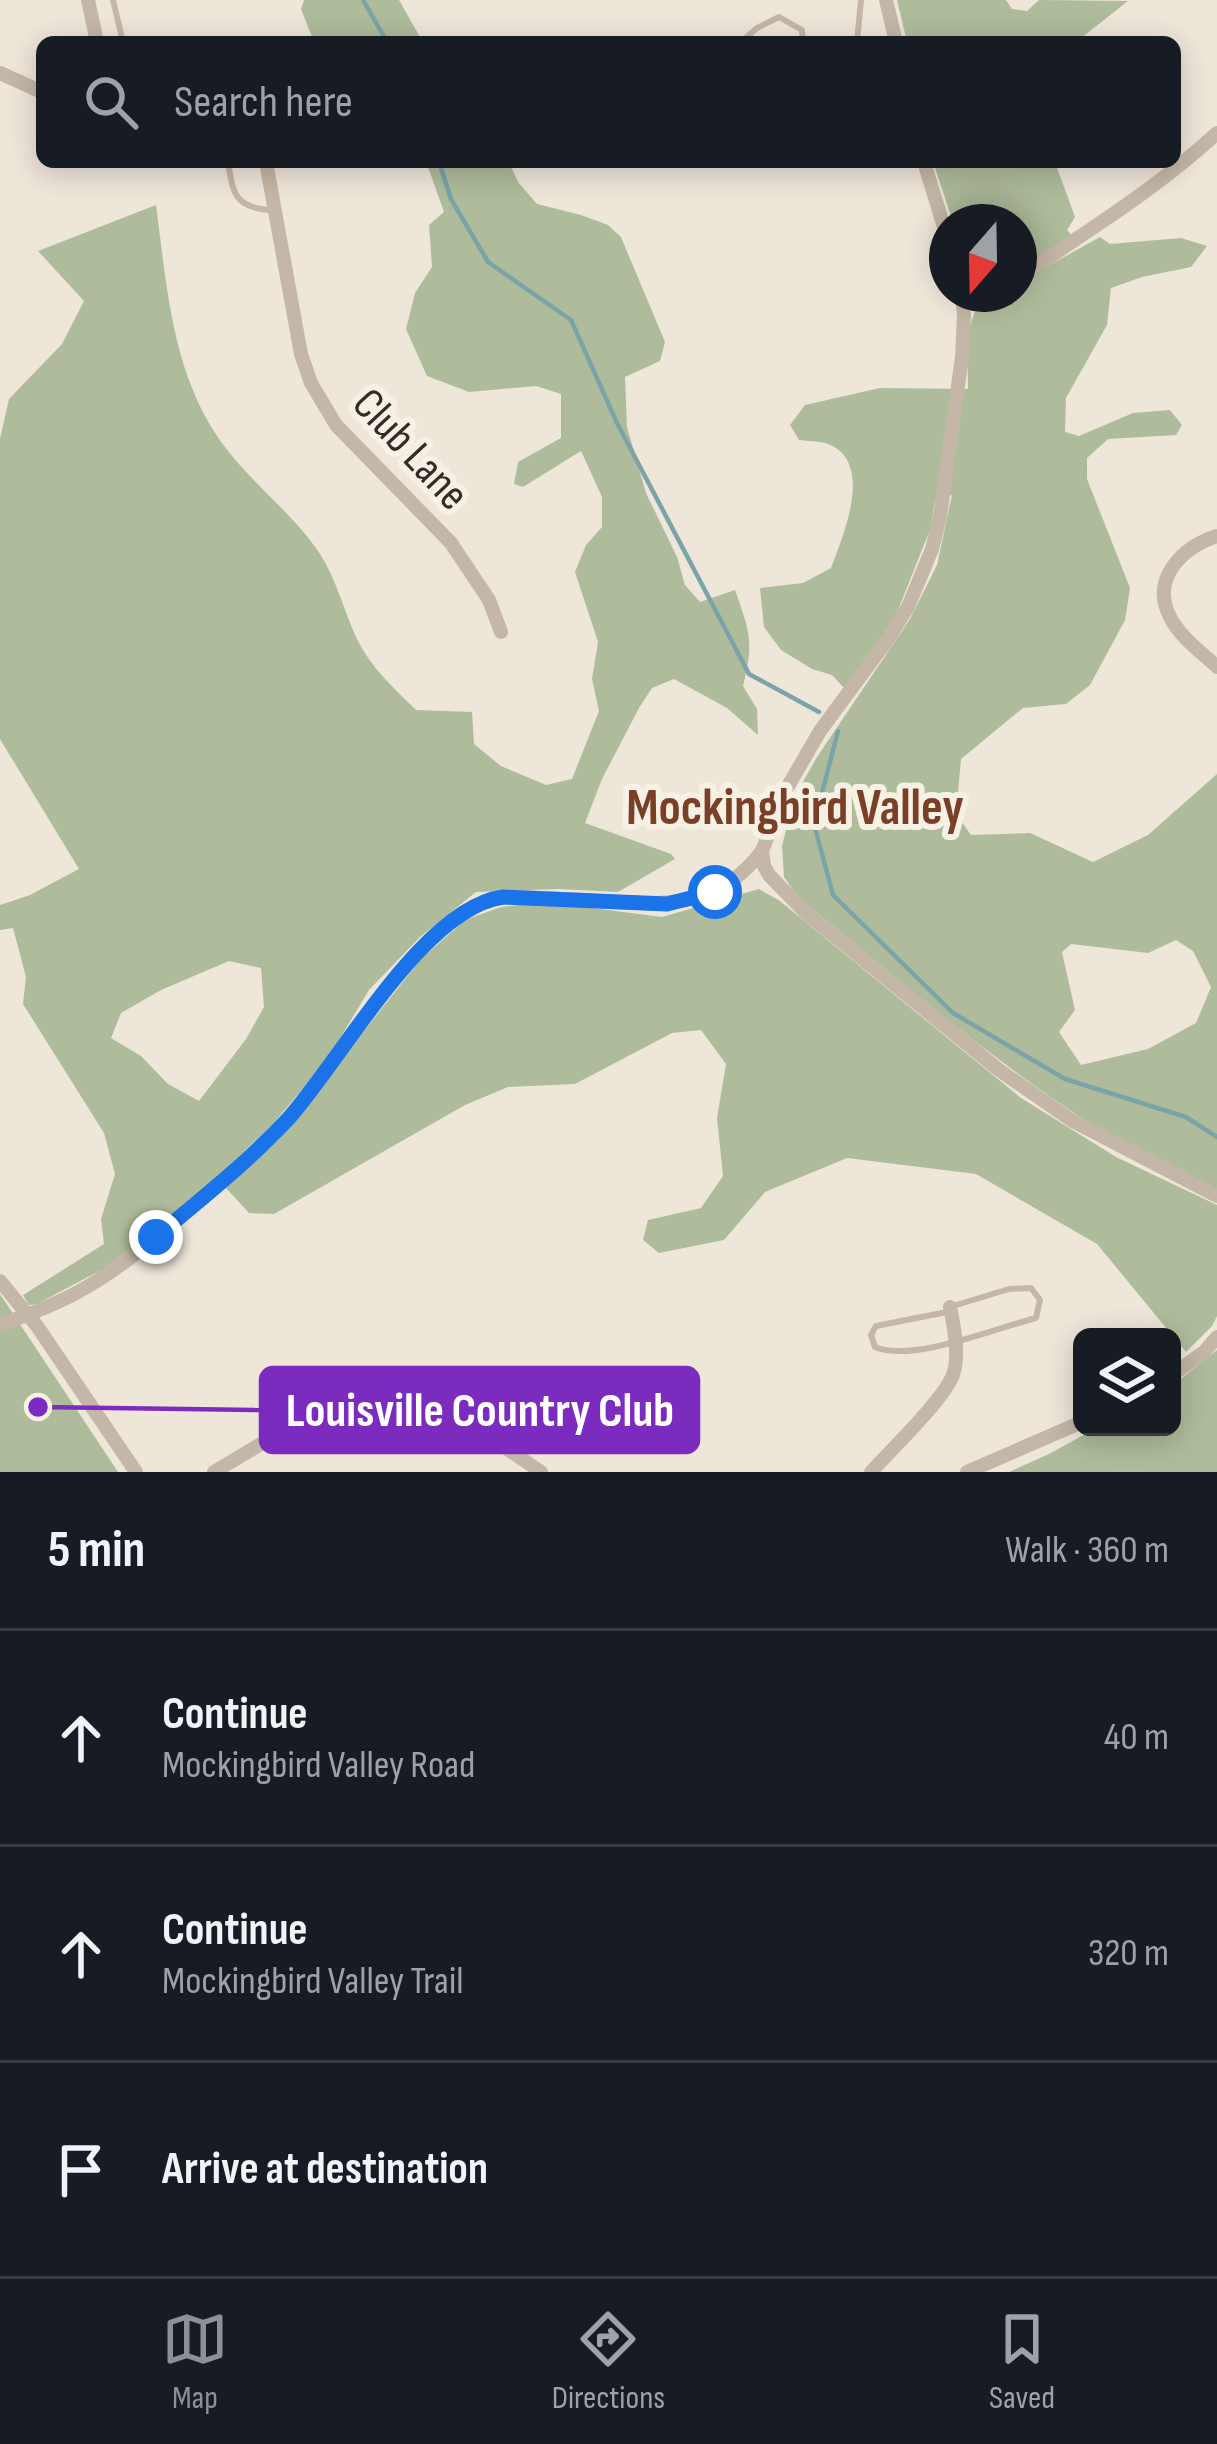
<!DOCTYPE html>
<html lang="en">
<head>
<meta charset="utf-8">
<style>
	:root { --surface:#171b24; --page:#20242c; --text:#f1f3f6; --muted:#9ea1a6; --line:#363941; --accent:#8c9099 }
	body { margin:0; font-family:"Sofia Sans Condensed",sans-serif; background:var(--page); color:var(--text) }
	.controls { position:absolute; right:36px; bottom:36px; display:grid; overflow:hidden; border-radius:18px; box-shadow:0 6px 30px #0003 }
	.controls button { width:108px; height:108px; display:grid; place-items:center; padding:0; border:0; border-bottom:3px solid var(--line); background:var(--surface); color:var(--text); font:60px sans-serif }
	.compass { position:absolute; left:929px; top:204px; width:108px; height:108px; border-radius:50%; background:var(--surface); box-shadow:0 6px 30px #0003; rotate:200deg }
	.stop { position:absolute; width:36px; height:36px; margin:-27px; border:9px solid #1a73e8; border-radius:50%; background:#fff }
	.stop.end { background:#1a73e8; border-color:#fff; box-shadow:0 3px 12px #0008 }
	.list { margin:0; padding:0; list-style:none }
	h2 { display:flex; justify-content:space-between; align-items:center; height:156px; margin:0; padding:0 48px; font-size:51px }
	h2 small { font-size:39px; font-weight:400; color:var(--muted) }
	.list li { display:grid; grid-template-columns:78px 1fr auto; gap:36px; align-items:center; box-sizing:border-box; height:216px; padding:0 48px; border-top:3px solid var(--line) }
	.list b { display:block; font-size:45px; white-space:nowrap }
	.list p { margin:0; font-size:39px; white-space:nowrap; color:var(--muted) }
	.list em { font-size:39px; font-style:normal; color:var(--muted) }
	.icon { flex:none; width:66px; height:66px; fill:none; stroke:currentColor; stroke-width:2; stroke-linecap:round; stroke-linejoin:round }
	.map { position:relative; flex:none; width:1217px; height:1472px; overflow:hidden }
	.search { position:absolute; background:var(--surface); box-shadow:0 6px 30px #0003; left:36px; right:36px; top:36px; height:132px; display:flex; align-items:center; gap:30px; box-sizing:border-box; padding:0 42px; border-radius:18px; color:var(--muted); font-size:45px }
	.sheet { height:804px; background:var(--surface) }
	nav { display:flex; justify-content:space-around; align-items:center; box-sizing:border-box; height:168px; border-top:3px solid var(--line); background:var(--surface); font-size:33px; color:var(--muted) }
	nav a { display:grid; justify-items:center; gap:6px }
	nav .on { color:var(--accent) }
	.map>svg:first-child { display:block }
	.green { fill:#afbc9b; fill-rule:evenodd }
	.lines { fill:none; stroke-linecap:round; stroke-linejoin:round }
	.stream { stroke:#7ba4a9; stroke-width:4.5 }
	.lane { stroke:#c5b7a7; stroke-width:6 }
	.street { stroke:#c5b7a7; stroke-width:14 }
	.route { stroke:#1a73e8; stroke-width:15 }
	.labels { text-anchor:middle; stroke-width:12; stroke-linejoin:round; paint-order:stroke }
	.street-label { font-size:45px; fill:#322b27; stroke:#f7f0e5 }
	.quarter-label { font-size:51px; font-weight:bold; fill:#7a4027; stroke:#f7f0e5 }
	.leader { fill:none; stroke:#7b2cbf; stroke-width:4.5 }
	.callout-dot { fill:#7b2cbf; stroke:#f7f0e5; stroke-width:4.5 }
	.callout { fill:#7b2cbf; stroke:#7b2cbf; stroke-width:4.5 }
	.callout-label { font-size:48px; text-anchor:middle; font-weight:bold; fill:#fff }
</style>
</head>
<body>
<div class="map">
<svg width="1217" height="1472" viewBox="0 0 1217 1472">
	<rect width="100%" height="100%" fill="#efe6da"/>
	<g class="green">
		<polygon points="304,0 399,0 420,37 426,42 314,42 301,9"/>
		<polygon points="897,0 1006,0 1012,9 1027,11 1039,0 1128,1 1076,42 907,42"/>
		<path d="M422,162H509L518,182L537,204L581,215L608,225L621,237L665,342L660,361L625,377L627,427L646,493L677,557L685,585L700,602L735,590C750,632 754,642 743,686L757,709L758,735L727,708L674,679L652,688L639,708L602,779L585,823L671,854L675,859L618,892L558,889L476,892L420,937L369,990L327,1060L271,1126L205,1188L163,1225L103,1269L37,1304L29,1305L23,1295L104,1244L101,1219L115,1174L104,1133L23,1004L26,977L13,928L0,930V905L30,895L79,869L0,739V439L9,399L62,344L84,301L38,251L156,205C167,287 172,374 222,443C251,483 293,513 320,554C337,580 344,612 357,639C371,668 394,688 416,710L472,712L474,744L501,766L546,785L572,779L599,711L592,679L598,642L575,572L586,545L602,527V497L581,451L523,487L514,484L518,462L561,438V394L536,386L469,392L427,376L406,329L415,293L432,267L429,225L444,212L428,167ZM229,961L261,968L264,1007L246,1039L199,1101L168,1084L141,1056L111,1038L121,1013L161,990Z"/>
		<polygon points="933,162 1055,162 1075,217 1067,230 1073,237 1019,267 1019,222 953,222"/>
		<path d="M1100,237L1110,244L1181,238L1207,246L1191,267L1142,277L1111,288L1107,325L1066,398L1065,432L1079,436L1133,413L1170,410L1182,425L1176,435L1108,439L1087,458V479L1130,588L1125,620L1090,685L1066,704L1023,708L961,759L956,814L971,835L1030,833L1093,862L1148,835L1217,774V1189C1171,1165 1120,1144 1077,1115C979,1050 890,972 799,898L784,877L782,846L795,796L817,757L910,619L937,565L952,495L935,500L931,527L895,618L846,690L832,675L812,669L781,650L764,627L760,588L803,583L831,568C843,536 875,462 828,444C820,441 808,441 799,440L790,425L805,405L880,388L968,389C968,357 963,321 985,296L1019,294V282ZM1176,940L1193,951L1211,987L1196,1023L1148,1049L1081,1065L1059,1032L1075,1010L1062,952L1071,944L1148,953Z"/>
		<polygon points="759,889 780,901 1021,1098 1116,1157 1217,1205 1217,1316 1212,1326 1186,1352 1097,1244 976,1174 847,1158 765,1192 724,1240 659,1253 643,1240 648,1220 701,1208 723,1176 717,1118 726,1064 701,1030 672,1033 575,1084 508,1087 465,1105 274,1214 249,1213 226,1188 279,1139 420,960 465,920 501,907 546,902 662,917"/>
		<polygon points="0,1294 118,1472 0,1472"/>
		<polygon points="1217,1350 1217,1472 1009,1472 1049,1454 1098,1427 1172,1427 1172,1386"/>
	</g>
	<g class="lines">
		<g class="stream">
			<polyline points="363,0 387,42"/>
			<polyline points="439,162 451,199 488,262 571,320 617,423 749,674 819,712"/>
			<polyline points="838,731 814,824 833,895 953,1013 1065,1079 1186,1117 1217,1137"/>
		</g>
		<g class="lane">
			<polyline points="113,0 123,42"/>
			<polyline points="741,42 757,28 779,17 802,30 803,42"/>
			<polyline points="857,42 861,0"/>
			<path d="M228,162C233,195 236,208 271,210"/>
			<path d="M947,1312L876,1326L871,1335L875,1347C912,1363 996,1328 1036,1318L1040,1300L1031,1288L1009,1289L953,1306"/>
		</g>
		<g class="street">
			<polyline points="88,0 97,42"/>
			<polyline points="886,0 896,42"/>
			<polyline points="0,73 42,92"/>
			<polyline points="266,162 301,354 311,383 336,425 451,543 489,600 501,632"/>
			<polyline points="924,162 947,237"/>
			<path d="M1019,273C1045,262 1067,245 1091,229C1135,200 1178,169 1217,133"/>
			<polyline points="962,294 964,315 962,357 940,517 932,549 908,607 888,639 820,731 787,788 762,851 764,866 769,875 805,912 999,1070 1071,1120 1217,1196"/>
			<path d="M1217,536C1183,547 1150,578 1170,617C1180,637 1201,652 1217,667"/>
			<polyline points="0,1281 37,1326 136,1472"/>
			<path d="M0,1325C29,1314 58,1304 85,1288C122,1267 155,1238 187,1211C220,1183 253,1155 283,1124C343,1063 419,910 503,897C535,897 567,899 599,901C665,905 717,910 762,851"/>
			<polyline points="1172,1375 1204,1352 1217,1337"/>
			<polyline points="214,1472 356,1387 391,1376 420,1384 461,1417 541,1472"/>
			<path d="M871,1472C891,1450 944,1399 953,1375C960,1355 954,1327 950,1307"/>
			<polyline points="967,1472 1082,1422"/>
		</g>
	</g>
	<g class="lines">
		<path class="route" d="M156,1237C201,1199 248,1162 288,1119C342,1059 423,908 503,897L667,904L715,892"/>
	</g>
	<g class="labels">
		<g class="street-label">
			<text transform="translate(412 448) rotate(47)" y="16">Club Lane</text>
		</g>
		<g class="quarter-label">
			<text x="795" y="824">Mockingbird Valley</text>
		</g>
	</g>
	<path class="leader" d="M38 1407L261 1410"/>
	<circle class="callout-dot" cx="38" cy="1407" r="12"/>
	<rect class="callout" x="261" y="1368" width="437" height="84" rx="12"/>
	<g class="callout-label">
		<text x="480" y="1426">Louisville Country Club</text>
	</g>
</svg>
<div class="controls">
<button><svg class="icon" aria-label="layers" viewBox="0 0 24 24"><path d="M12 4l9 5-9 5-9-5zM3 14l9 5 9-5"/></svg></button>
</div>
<svg class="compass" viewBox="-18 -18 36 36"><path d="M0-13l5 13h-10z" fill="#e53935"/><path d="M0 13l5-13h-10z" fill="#9ea1a6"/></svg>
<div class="stop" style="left:715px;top:892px"></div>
<div class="stop end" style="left:156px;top:1237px"></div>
<div class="search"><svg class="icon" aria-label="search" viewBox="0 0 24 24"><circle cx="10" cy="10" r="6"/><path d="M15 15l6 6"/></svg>Search here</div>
</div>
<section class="sheet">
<h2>5 min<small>Walk · 360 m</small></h2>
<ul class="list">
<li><svg class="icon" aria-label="ahead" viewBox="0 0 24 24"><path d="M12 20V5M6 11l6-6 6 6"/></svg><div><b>Continue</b><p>Mockingbird Valley Road</p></div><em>40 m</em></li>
<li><svg class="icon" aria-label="ahead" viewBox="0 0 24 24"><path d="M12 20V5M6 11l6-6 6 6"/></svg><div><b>Continue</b><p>Mockingbird Valley Trail</p></div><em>320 m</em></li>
<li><svg class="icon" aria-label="arrive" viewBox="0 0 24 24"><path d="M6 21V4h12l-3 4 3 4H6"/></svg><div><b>Arrive at destination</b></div></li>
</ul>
</section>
<nav>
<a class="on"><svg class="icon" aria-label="map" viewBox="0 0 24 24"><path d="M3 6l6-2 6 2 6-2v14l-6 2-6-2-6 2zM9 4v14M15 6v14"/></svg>Map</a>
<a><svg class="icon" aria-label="directions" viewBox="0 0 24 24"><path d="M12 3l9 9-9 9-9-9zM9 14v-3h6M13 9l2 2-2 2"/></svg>Directions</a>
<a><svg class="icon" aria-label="saved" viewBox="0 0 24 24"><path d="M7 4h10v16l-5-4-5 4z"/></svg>Saved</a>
</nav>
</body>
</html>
